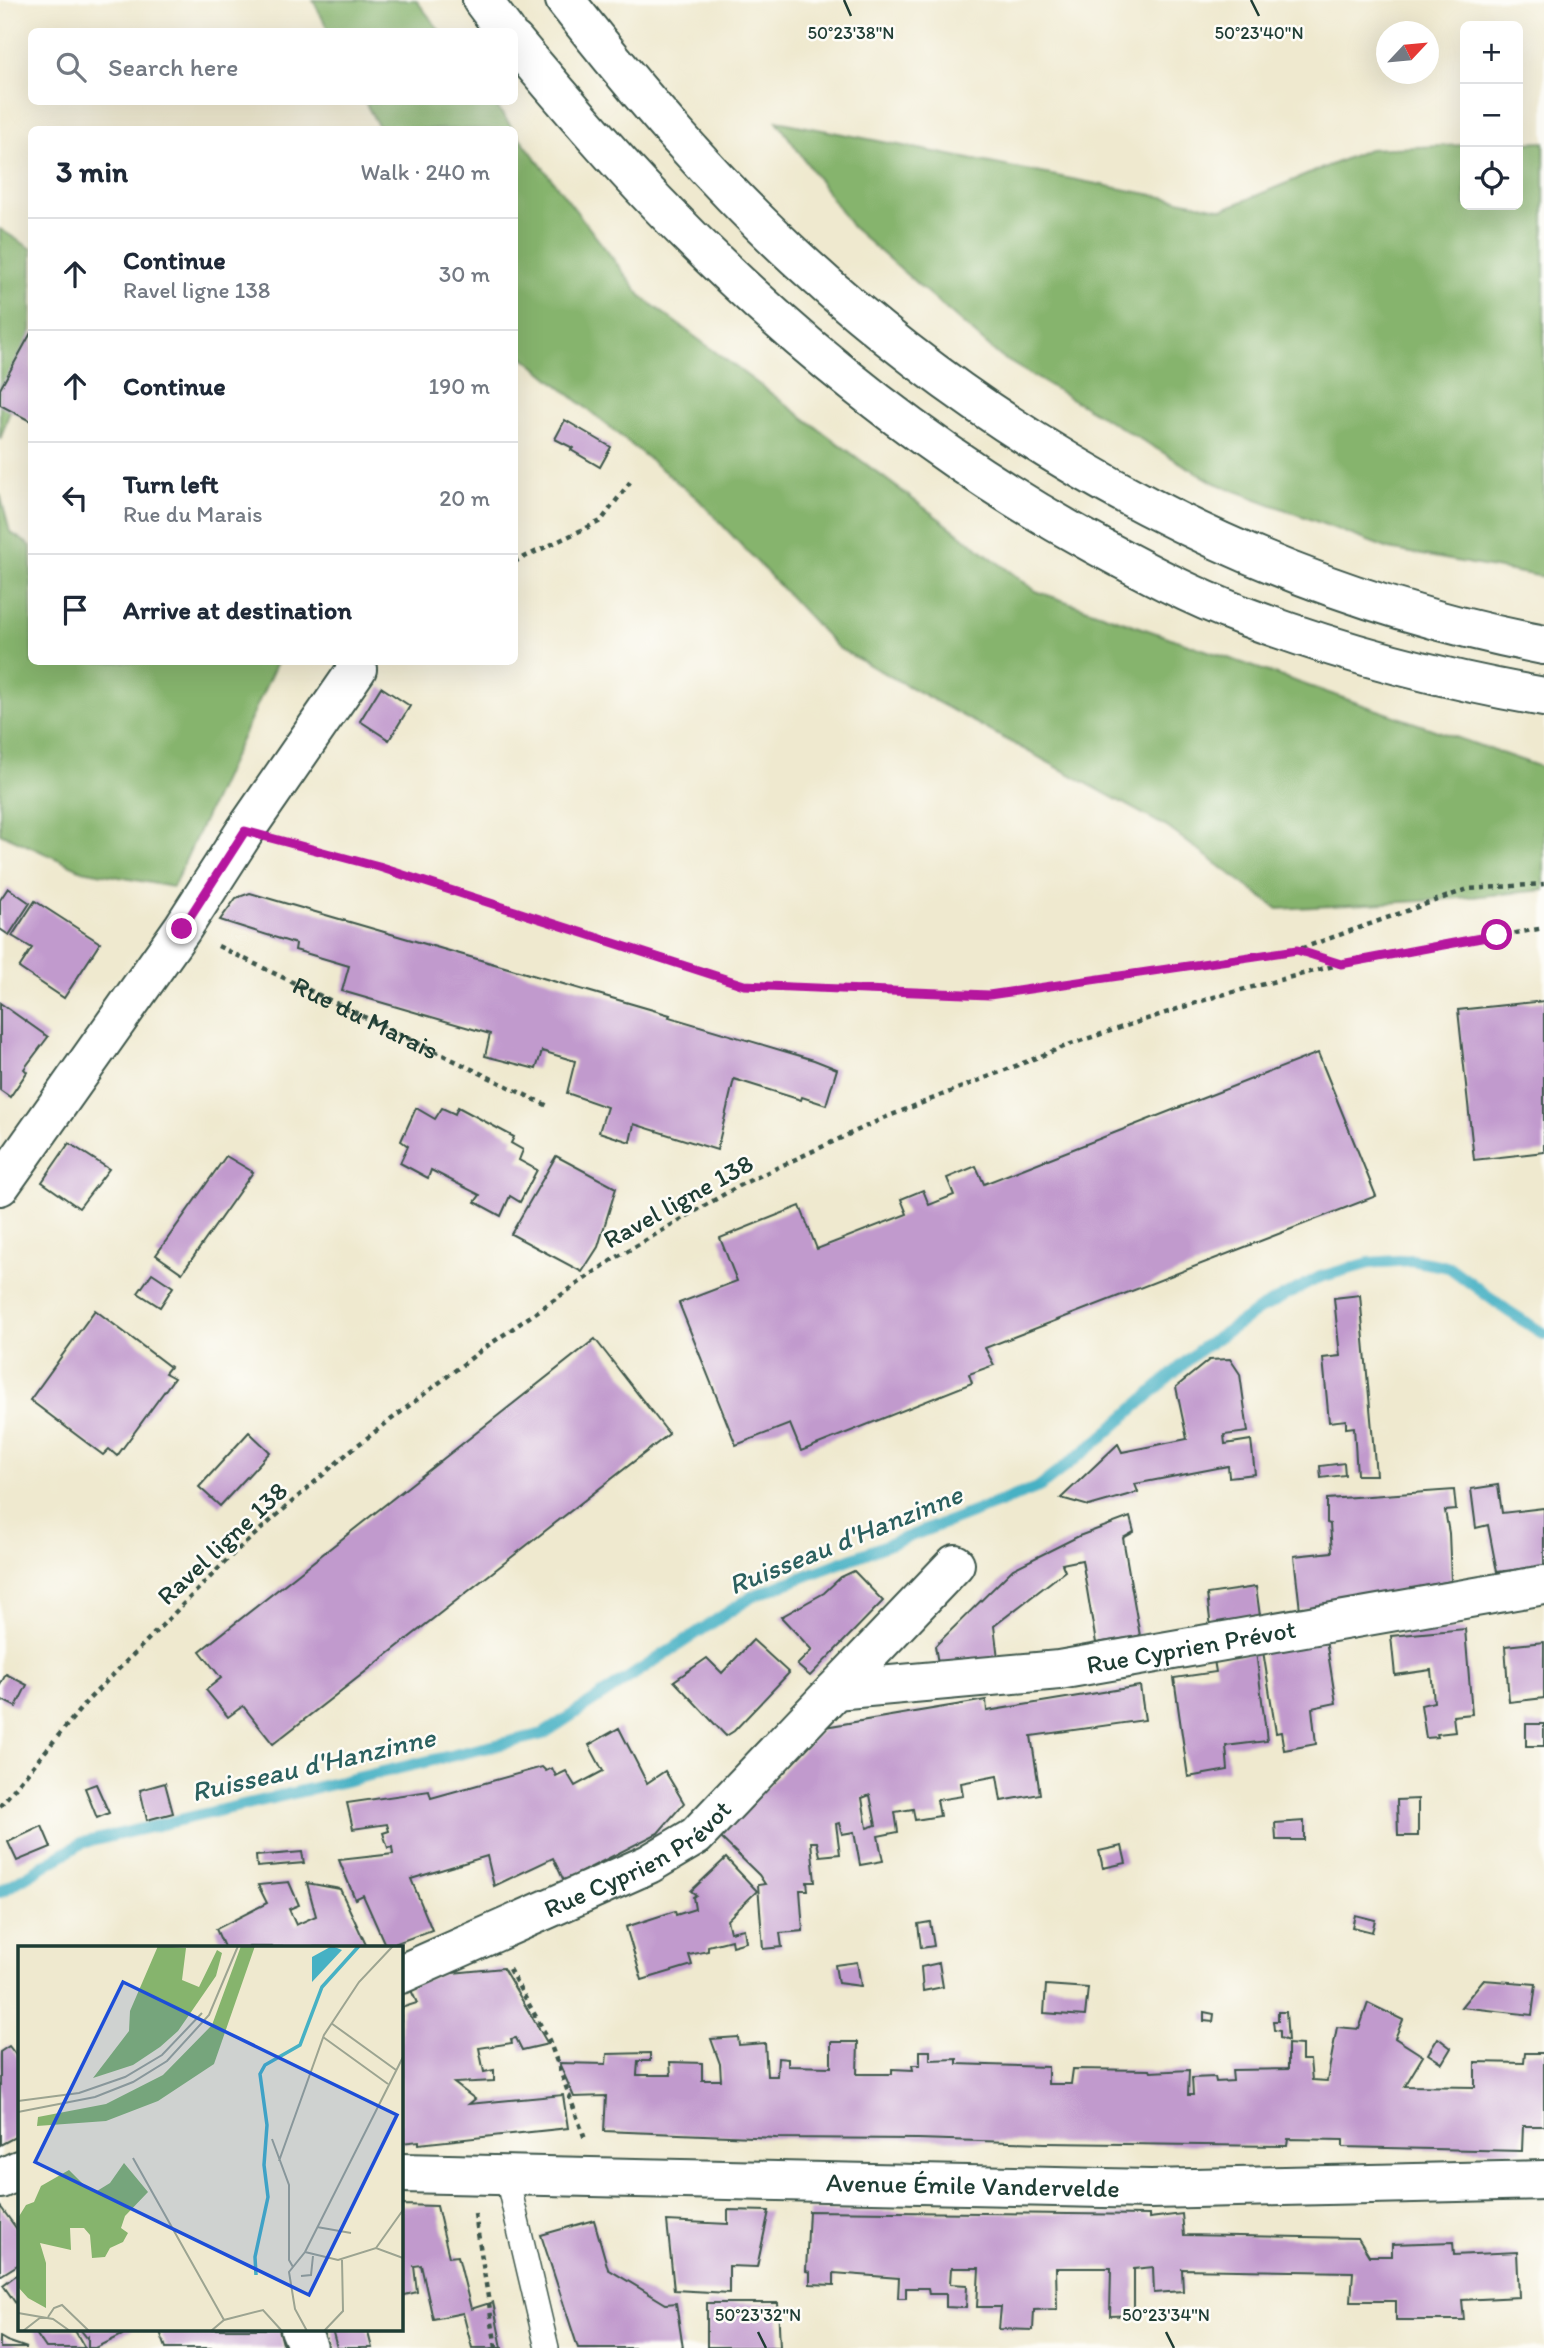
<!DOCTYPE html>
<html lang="en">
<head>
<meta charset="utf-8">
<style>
	:root { --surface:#fff; --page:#f6f6f7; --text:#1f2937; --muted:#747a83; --line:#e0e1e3 }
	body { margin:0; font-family:Itim,sans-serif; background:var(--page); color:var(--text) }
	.controls { position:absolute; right:21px; top:21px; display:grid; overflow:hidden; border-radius:10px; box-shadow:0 7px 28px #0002 }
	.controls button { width:63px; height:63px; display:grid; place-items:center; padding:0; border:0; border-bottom:2px solid var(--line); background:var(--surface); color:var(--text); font:35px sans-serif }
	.compass { position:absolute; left:1376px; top:21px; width:63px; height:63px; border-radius:50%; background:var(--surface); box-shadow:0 7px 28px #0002; rotate:64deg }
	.stop { position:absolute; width:21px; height:21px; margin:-16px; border:5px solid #b5179e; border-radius:50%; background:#fff }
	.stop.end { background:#b5179e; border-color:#fff; box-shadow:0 2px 7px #0008 }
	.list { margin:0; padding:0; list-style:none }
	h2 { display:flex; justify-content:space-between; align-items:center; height:91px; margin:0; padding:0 28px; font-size:30px }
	h2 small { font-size:23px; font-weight:400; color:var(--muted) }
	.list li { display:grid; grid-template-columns:46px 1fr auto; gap:21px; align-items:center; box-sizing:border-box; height:112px; padding:0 28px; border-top:2px solid var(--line) }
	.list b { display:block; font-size:26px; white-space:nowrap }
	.list p { margin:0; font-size:23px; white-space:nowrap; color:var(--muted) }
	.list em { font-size:23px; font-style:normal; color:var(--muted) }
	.icon { flex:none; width:38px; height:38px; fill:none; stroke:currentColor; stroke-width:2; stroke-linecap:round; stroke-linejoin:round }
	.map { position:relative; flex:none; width:1544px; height:2348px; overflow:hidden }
	.search { position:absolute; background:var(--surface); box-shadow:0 7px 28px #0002; left:28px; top:28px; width:490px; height:77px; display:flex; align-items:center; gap:18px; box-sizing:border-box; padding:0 24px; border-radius:10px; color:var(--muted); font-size:26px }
	.panel { position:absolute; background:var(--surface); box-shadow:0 7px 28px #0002; left:28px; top:126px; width:490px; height:539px; border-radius:10px }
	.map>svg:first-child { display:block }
	.forest { fill:#86b46d; stroke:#527850; stroke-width:2 }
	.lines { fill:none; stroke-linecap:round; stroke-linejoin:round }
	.stream { stroke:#46b1c4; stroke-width:12 }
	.building { fill:#c19acd; fill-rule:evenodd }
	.service-casing { stroke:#3e574b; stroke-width:26 }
	.minor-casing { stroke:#3e574b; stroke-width:42 }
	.secondary-casing { stroke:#3e574b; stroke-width:42 }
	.primary-casing { stroke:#3e574b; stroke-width:42 }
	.path { stroke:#3e574b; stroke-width:4.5; stroke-dasharray:5 5; stroke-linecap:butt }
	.service { stroke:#fff; stroke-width:23 }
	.minor { stroke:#fff; stroke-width:38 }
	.secondary { stroke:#fff; stroke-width:38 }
	.primary { stroke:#fff; stroke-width:38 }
	.route { stroke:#b5179e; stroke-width:9 }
	.ticks { fill:none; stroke:#1f3d34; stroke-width:2.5 }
	.labels { text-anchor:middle; stroke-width:5; stroke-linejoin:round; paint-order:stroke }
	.street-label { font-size:26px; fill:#1f3d34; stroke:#fdfcf7 }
	.water-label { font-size:28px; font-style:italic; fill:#2b605f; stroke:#fdfcf7 }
	.inset-river { fill:none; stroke:#46b1c4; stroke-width:3.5 }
	.inset-road { fill:none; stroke:#9ca491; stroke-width:2 }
	.view { fill:#1d4ed8; fill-opacity:0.15; stroke:#1d4ed8; stroke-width:3.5 }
	.inset-edge { fill:none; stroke:#1f3d34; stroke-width:3.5 }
	.ticks-label { font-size:18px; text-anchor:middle; fill:#1f3d34; stroke:#fdfcf7; stroke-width:5; stroke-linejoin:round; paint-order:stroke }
</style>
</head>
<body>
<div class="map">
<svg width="1544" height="2348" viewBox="0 0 1544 2348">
	<rect width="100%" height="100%" fill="#fdfcf7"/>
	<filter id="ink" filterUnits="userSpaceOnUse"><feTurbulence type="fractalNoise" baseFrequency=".0143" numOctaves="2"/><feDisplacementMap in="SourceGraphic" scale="14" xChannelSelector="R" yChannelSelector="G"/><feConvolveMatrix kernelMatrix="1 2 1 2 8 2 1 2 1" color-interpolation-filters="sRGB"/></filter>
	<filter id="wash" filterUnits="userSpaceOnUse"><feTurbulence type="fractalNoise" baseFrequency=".00686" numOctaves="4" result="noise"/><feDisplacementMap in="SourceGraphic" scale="28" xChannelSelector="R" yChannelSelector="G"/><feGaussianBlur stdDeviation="1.57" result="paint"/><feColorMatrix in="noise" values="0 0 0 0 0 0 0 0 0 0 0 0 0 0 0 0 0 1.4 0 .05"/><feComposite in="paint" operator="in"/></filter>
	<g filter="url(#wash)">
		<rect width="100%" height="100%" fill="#efe9cf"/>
		<g class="forest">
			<polygon points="313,0 416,0 440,31 329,31"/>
			<polygon points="365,102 493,102 514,130 380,129"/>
			<polygon points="777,121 1224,209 1369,149 1465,145 1465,205 1518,205 1518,143 1544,142 1544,577 1389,549 1215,483 1001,357 852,227"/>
			<polygon points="514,130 643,298 1036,591 1544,768 1544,890 1438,900 1278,909 1167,827 838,648 698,499 520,354 514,346"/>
			<polygon points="0,229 32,249 31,348 0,440"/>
			<polygon points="0,494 10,532 31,546 32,662 277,662 173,887 82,870 0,833"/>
		</g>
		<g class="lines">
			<polyline class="stream" points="0,1892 82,1843 543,1734 753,1596 1039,1487 1100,1439 1198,1351 1260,1309 1320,1277 1369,1263 1411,1260 1449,1267 1508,1311 1544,1334"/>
		</g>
		<g id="blocks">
			<g class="building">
				<polygon points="32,331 32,422 0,405 0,389"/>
				<polygon points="565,420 611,447 600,467 571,450 573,448 555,439"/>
				<polygon points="381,687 410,706 389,740 360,721"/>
				<polygon points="8,888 30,903 9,935 0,929 0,900"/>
				<polygon points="250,893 670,1015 669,1017 814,1060 837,1069 826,1105 802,1097 801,1100 734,1079 717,1150 634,1124 630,1142 599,1132 607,1107 567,1093 575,1061 542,1051 536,1069 485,1056 490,1034 342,991 349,966 295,950 296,944 220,920 236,898"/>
				<polygon points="35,901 100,943 64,998 19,968 32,948 12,936"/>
				<polygon points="1544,1001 1544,1152 1474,1160 1458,1010"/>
				<polygon points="0,1003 48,1037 24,1069 27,1072 10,1097 0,1090"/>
				<polygon points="1318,1053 1376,1196 985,1348 994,1365 969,1374 972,1383 801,1451 790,1424 736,1445 679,1303 737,1281 720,1238 800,1206 817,1249 907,1214 901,1199 923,1190 929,1205 954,1195 947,1178 976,1166 984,1184"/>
				<polygon points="458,1107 514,1137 511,1143 523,1150 519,1160 537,1170 520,1202 510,1196 501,1216 475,1202 480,1195 431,1170 428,1178 400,1163 408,1146 401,1141 416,1108 435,1119 442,1108 455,1114"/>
				<polygon points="69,1143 109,1169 79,1208 42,1182"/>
				<polygon points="226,1156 253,1172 182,1273 156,1255"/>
				<polygon points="556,1156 616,1188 598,1247 582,1272 511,1234"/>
				<polygon points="152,1273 173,1287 160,1307 138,1293"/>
				<polygon points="1360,1295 1376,1475 1357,1475 1354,1427 1346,1428 1346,1420 1329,1422 1323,1358 1340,1356 1334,1298"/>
				<polygon points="95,1310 170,1367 165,1373 174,1378 117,1456 109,1449 103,1455 30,1400"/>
				<polygon points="595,1339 669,1434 273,1744 243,1706 228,1717 206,1690 221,1678 200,1651"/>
				<polygon points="1230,1359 1240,1374 1248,1432 1224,1435 1225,1444 1251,1440 1255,1474 1229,1477 1228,1466 1135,1484 1138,1492 1089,1506 1061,1498 1118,1444 1122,1452 1187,1439 1176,1387 1209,1360"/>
				<polygon points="249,1432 270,1452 220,1506 199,1487"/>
				<polygon points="1344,1463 1345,1475 1321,1478 1320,1466"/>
				<polygon points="1498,1485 1502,1513 1544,1508 1544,1566 1497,1572 1488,1525 1476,1528 1471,1489"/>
				<polygon points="1454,1490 1456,1510 1445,1511 1449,1533 1451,1581 1300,1610 1294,1556 1332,1552 1330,1524 1327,1523 1327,1499"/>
				<polygon points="1130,1517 1134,1532 1123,1538 1140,1636 1096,1643 1082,1560 1062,1564 1065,1571 994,1626 999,1666 940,1675 935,1646 1013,1569 1079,1536"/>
				<polygon points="854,1571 883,1601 810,1676 797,1665 812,1650 781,1617 824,1593 841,1577"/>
				<polygon points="1256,1587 1260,1616 1211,1628 1207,1594"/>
				<polygon points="1465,1629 1472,1714 1453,1716 1455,1732 1437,1734 1438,1737 1426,1738 1421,1705 1434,1702 1431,1670 1395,1675 1391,1636"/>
				<polygon points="753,1640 789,1673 734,1731 726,1736 674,1681 707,1658 722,1673"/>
				<polygon points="1326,1640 1336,1703 1312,1708 1316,1744 1284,1750 1281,1732 1276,1733 1263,1651"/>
				<polygon points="1544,1642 1544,1698 1509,1702 1505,1646"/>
				<polygon points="1256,1652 1267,1741 1226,1746 1228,1770 1188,1777 1174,1678 1216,1672 1214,1660"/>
				<polygon points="6,1674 27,1685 16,1707 0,1699 0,1685"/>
				<path d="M1140,1686L1145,1720L1031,1736L1040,1794L1001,1801L997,1776L961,1783L963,1796L937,1800L940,1816L915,1820L913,1809L895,1812L898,1832L878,1836L883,1861L860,1865L854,1832L842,1834L839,1823L836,1824L840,1854L820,1856L817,1842H811L815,1882H807L808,1890H800L803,1931L780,1933L782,1947L763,1949L758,1885L765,1884L759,1875L719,1836L825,1727L986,1700L987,1711ZM870,1795L876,1825L867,1828L862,1798Z"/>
				<rect x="1526" y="1724" width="18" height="22"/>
				<polygon points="619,1728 647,1783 665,1771 684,1803 658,1833 564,1881 553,1858 494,1886 487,1856 411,1879 432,1930 386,1947 363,1895 355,1899 339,1860 393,1854 392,1847 388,1848 383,1833 389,1831 387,1824 353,1829 347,1803 429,1791 431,1798 542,1767 546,1771 552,1768 556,1776 566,1771 575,1786 603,1771 589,1745"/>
				<polygon points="165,1783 173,1813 147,1820 140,1790"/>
				<polygon points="96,1784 109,1813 97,1818 85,1788"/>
				<polygon points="1418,1799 1418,1836 1398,1836 1397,1800"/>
				<polygon points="1304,1821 1304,1840 1276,1840 1275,1823"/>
				<polygon points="42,1826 51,1847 17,1861 8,1842"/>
				<polygon points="1122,1846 1126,1863 1103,1868 1099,1851"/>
				<polygon points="302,1852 304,1863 257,1867 256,1856"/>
				<polygon points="726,1858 757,1891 727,1920 730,1932 744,1929 746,1942 732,1946 731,1940 708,1946 708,1951 689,1955 692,1965 642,1980 626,1927 675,1911 676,1915 695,1909 693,1897 696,1895 691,1891"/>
				<polygon points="289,1882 299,1905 289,1909 296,1925 316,1916 307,1883 340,1889 367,1947 224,1947 216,1929 267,1903 258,1885"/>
				<polygon points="1355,1915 1375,1920 1372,1932 1352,1927"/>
				<polygon points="930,1922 934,1946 921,1948 918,1924"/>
				<polygon points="857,1962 861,1986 838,1983 835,1965"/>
				<polygon points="939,1963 943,1987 923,1991 921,1967"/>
				<polygon points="503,1968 548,2044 522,2050 516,2038 511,2039 512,2043 479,2048 484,2072 494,2070 494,2081 454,2083 475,2099 469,2104 563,2095 568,2128 419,2144 419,2141 401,2143 401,2008 417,2003 409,1986 442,1974"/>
				<polygon points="1483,1980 1536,1984 1532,2015 1461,2007"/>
				<polygon points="1046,1985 1088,1988 1085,2016 1044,2013"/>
				<polygon points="1368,2003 1403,2020 1395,2038 1423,2056 1405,2086 1475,2087 1475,2062 1524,2063 1525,2053 1544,2053 1544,2126 1523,2126 1522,2151 1343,2147 1343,2140 1288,2139 1287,2146 1045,2143 918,2139 776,2138 604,2131 606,2096 574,2097 559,2063 606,2064 607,2054 650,2053 650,2061 638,2061 637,2075 671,2075 670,2062 702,2063 702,2080 721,2080 720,2064 711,2039 738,2037 739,2045 765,2043 767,2076 777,2076 778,2058 788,2059 788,2066 831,2067 831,2042 858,2042 857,2074 892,2074 892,2069 913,2070 912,2065 920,2065 920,2051 930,2051 930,2060 957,2059 957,2064 1048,2067 1048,2084 1071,2084 1073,2069 1150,2070 1151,2072 1189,2070 1188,2095 1193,2095 1192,2078 1215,2077 1216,2082 1233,2081 1232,2070 1288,2069 1288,2044 1302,2045 1302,2060 1310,2060 1312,2080 1327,2081 1337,2027 1359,2029"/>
				<polygon points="1204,2012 1214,2014 1213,2022 1204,2021"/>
				<polygon points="1278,2012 1286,2012 1288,2041 1280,2038 1280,2031 1274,2030 1273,2021 1278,2021"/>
				<polygon points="1438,2038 1451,2048 1442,2063 1428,2054"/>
				<polygon points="9,2046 19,2059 19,2135 0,2145 0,2052"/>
				<polygon points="401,2205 437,2206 449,2257 458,2256 471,2309 493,2302 502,2348 472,2348 463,2313 433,2319 421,2265 414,2266 417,2292 401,2296"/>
				<polygon points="0,2206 19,2232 19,2264 0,2276"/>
				<polygon points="728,2210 769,2211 757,2267 729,2266 729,2293 674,2290 667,2221 728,2224"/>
				<polygon points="809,2211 1149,2215 1149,2218 1182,2214 1184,2235 1358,2238 1369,2256 1392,2256 1392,2244 1453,2242 1454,2255 1517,2252 1519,2297 1462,2300 1464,2320 1396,2320 1396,2301 1351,2301 1353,2272 1182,2269 1183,2291 1154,2293 1153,2267 1134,2269 1134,2315 1110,2316 1111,2268 1056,2268 1057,2309 1034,2310 1033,2330 999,2329 1001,2307 977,2307 979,2268 951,2268 950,2284 967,2285 966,2308 946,2307 946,2294 929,2294 928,2288 906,2288 906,2298 898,2298 899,2278 834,2273 834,2285 810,2284 810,2272 806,2271"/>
				<polygon points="594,2220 608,2269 666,2304 676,2303 683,2348 578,2348 541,2235"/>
				<polygon points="19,2273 19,2308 3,2285"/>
				<polygon points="707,2303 778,2303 780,2347 707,2347"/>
				<polygon points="33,2329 74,2329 85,2348 46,2348"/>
				<polygon points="80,2329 134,2329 96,2348 88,2348 88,2337 87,2338"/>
				<polygon points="159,2329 279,2329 284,2348 166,2348"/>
				<polygon points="332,2329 367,2329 372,2348 337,2348"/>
				<polygon points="0,2337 7,2341 27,2348 0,2348"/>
			</g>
		</g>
	</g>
	<g filter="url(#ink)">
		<use href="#blocks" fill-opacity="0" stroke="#3e574b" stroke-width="2"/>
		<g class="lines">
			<g class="service-casing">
				<polyline id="service" points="506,2174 547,2348"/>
			</g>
			<g class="minor-casing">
				<g id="minor">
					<polyline points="0,1186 182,929 245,831 357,669"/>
					<path id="s2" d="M835,1690L1059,1670L1544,1585"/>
					<path id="s3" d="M401,1974L649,1864L696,1836L955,1564"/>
					<polyline points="300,2329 308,2348"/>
				</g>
			</g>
			<g class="secondary-casing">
				<g id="secondary">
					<path id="s4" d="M401,2173L1151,2189L1544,2180"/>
					<polyline points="0,2179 19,2170"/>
				</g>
			</g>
			<g class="primary-casing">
				<g id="primary">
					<polyline points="482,0 506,32"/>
					<path d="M565,0C638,93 715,184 803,264C1010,454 1267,592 1544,645"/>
					<path d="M514,41C560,96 606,150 656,202C785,336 930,455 1094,544C1142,570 1191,596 1241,615C1339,652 1441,679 1544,697"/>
				</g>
			</g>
			<g class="path">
				<polyline points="514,562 601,521 630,482"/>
				<polyline points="287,842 379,867 744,985 989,995 1297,950 1468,889 1544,884"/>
				<path id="s1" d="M218,946L548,1106"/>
				<polyline points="1298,950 1339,963"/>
				<polyline points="0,1806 87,1701 235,1552 350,1451 483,1349 612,1260 740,1185 884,1118 1071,1044 1214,997 1341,964 1544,928"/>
				<polyline points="509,1969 549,2040 585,2139"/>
				<polyline points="475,2214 496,2348"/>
			</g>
			<use href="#service" class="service"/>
			<use href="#minor" class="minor"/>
			<use href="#secondary" class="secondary"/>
			<use href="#primary" class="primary"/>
		</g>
	</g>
	<g class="lines" filter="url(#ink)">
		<polyline class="route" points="182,929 245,831 379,867 744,985 989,995 1297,950 1341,964 1497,935"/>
	</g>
	<path class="ticks" d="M844,0L851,16M1251,0L1259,16M758,2332L766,2348M1166,2332L1174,2348"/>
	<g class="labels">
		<g class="street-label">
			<text dy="9" stroke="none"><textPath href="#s1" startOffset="164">Rue du Marais</textPath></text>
			<text transform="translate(678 1201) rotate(-29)" y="9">Ravel ligne 138</text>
			<text transform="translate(222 1543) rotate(-43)" y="9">Ravel ligne 138</text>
			<text dy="9" stroke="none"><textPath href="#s2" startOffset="359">Rue Cyprien Prévot</textPath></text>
			<text dy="9" stroke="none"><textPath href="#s3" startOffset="264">Rue Cyprien Prévot</textPath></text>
			<text dy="9" stroke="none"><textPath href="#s4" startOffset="572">Avenue Émile Vandervelde</textPath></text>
		</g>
		<g class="water-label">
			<text transform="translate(845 1539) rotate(-22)" y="10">Ruisseau d'Hanzinne</text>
			<text transform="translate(313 1764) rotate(-13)" y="10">Ruisseau d'Hanzinne</text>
		</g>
	</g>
	<g transform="translate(18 1946)">
		<rect width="385" height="385" fill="#efe9cf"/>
		<path d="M140,0L168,2L164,34L181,41L199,4L204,7L198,30L160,85L142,101L115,119L75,132L111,85L112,65ZM223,0H237L196,118L140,155L88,175L19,180L20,171L88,158L145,129L194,79ZM106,217L130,246L107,270L103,282L110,287L105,296L92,302L87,311L74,312L72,289L66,282H52L53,304L22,297L28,317V362L10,352L0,341V272L8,259L16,256L23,240L51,224L70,243L79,245L92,237Z" fill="#86b46d"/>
		<path d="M314,0L324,4L294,36V11Z" fill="#46b1c4"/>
		<path class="inset-river" d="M238,329L237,311L250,251L246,219L249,179L242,128L247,119L282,99L304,41L341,0"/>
		<path class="inset-road" d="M313,77L378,124M305,91L370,138M0,155L61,147L107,131L144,109L184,67M0,166L77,151L115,136L149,115L191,69L220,0M254,193L271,239V314L275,321M115,212L206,374M261,215L306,89L341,36L375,0M299,281L333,287M358,302L385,264M287,306L320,314L358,302L385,312M283,330L293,329L295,310M0,367L35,373L52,385M30,371L36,362L44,359L71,385M5,385L23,371M193,385L206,374L245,364L264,385M289,385L277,363L271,326L287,306L385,111M306,385L325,365L324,314"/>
		<path class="view" d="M105,36L379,169L291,349L17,216Z"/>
		<rect width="385" height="385" class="inset-edge"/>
	</g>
	<g class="ticks-label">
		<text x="851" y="39">50°23'38"N</text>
		<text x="1259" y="39">50°23'40"N</text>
		<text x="758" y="2321">50°23'32"N</text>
		<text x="1166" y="2321">50°23'34"N</text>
	</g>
</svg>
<div class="controls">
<button>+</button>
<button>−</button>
<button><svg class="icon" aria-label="locate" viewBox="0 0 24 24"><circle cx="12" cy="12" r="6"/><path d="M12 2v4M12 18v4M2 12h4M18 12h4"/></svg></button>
</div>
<svg class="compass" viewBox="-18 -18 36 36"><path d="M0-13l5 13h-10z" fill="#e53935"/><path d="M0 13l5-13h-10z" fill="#747a83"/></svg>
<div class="stop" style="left:1497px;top:935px"></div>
<div class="stop end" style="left:182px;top:929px"></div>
<div class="search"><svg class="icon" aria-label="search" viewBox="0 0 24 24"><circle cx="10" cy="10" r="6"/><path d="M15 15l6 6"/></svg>Search here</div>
<section class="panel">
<h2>3 min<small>Walk · 240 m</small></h2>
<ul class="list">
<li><svg class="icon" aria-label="ahead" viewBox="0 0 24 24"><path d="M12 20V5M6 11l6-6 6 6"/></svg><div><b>Continue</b><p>Ravel ligne 138</p></div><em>30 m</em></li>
<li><svg class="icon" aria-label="ahead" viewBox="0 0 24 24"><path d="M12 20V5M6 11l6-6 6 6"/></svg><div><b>Continue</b></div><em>190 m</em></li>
<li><svg class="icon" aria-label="left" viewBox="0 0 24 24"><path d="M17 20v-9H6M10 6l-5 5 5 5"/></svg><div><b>Turn left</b><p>Rue du Marais</p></div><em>20 m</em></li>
<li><svg class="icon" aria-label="arrive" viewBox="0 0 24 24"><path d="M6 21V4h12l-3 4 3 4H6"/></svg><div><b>Arrive at destination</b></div></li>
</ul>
</section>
</div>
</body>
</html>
